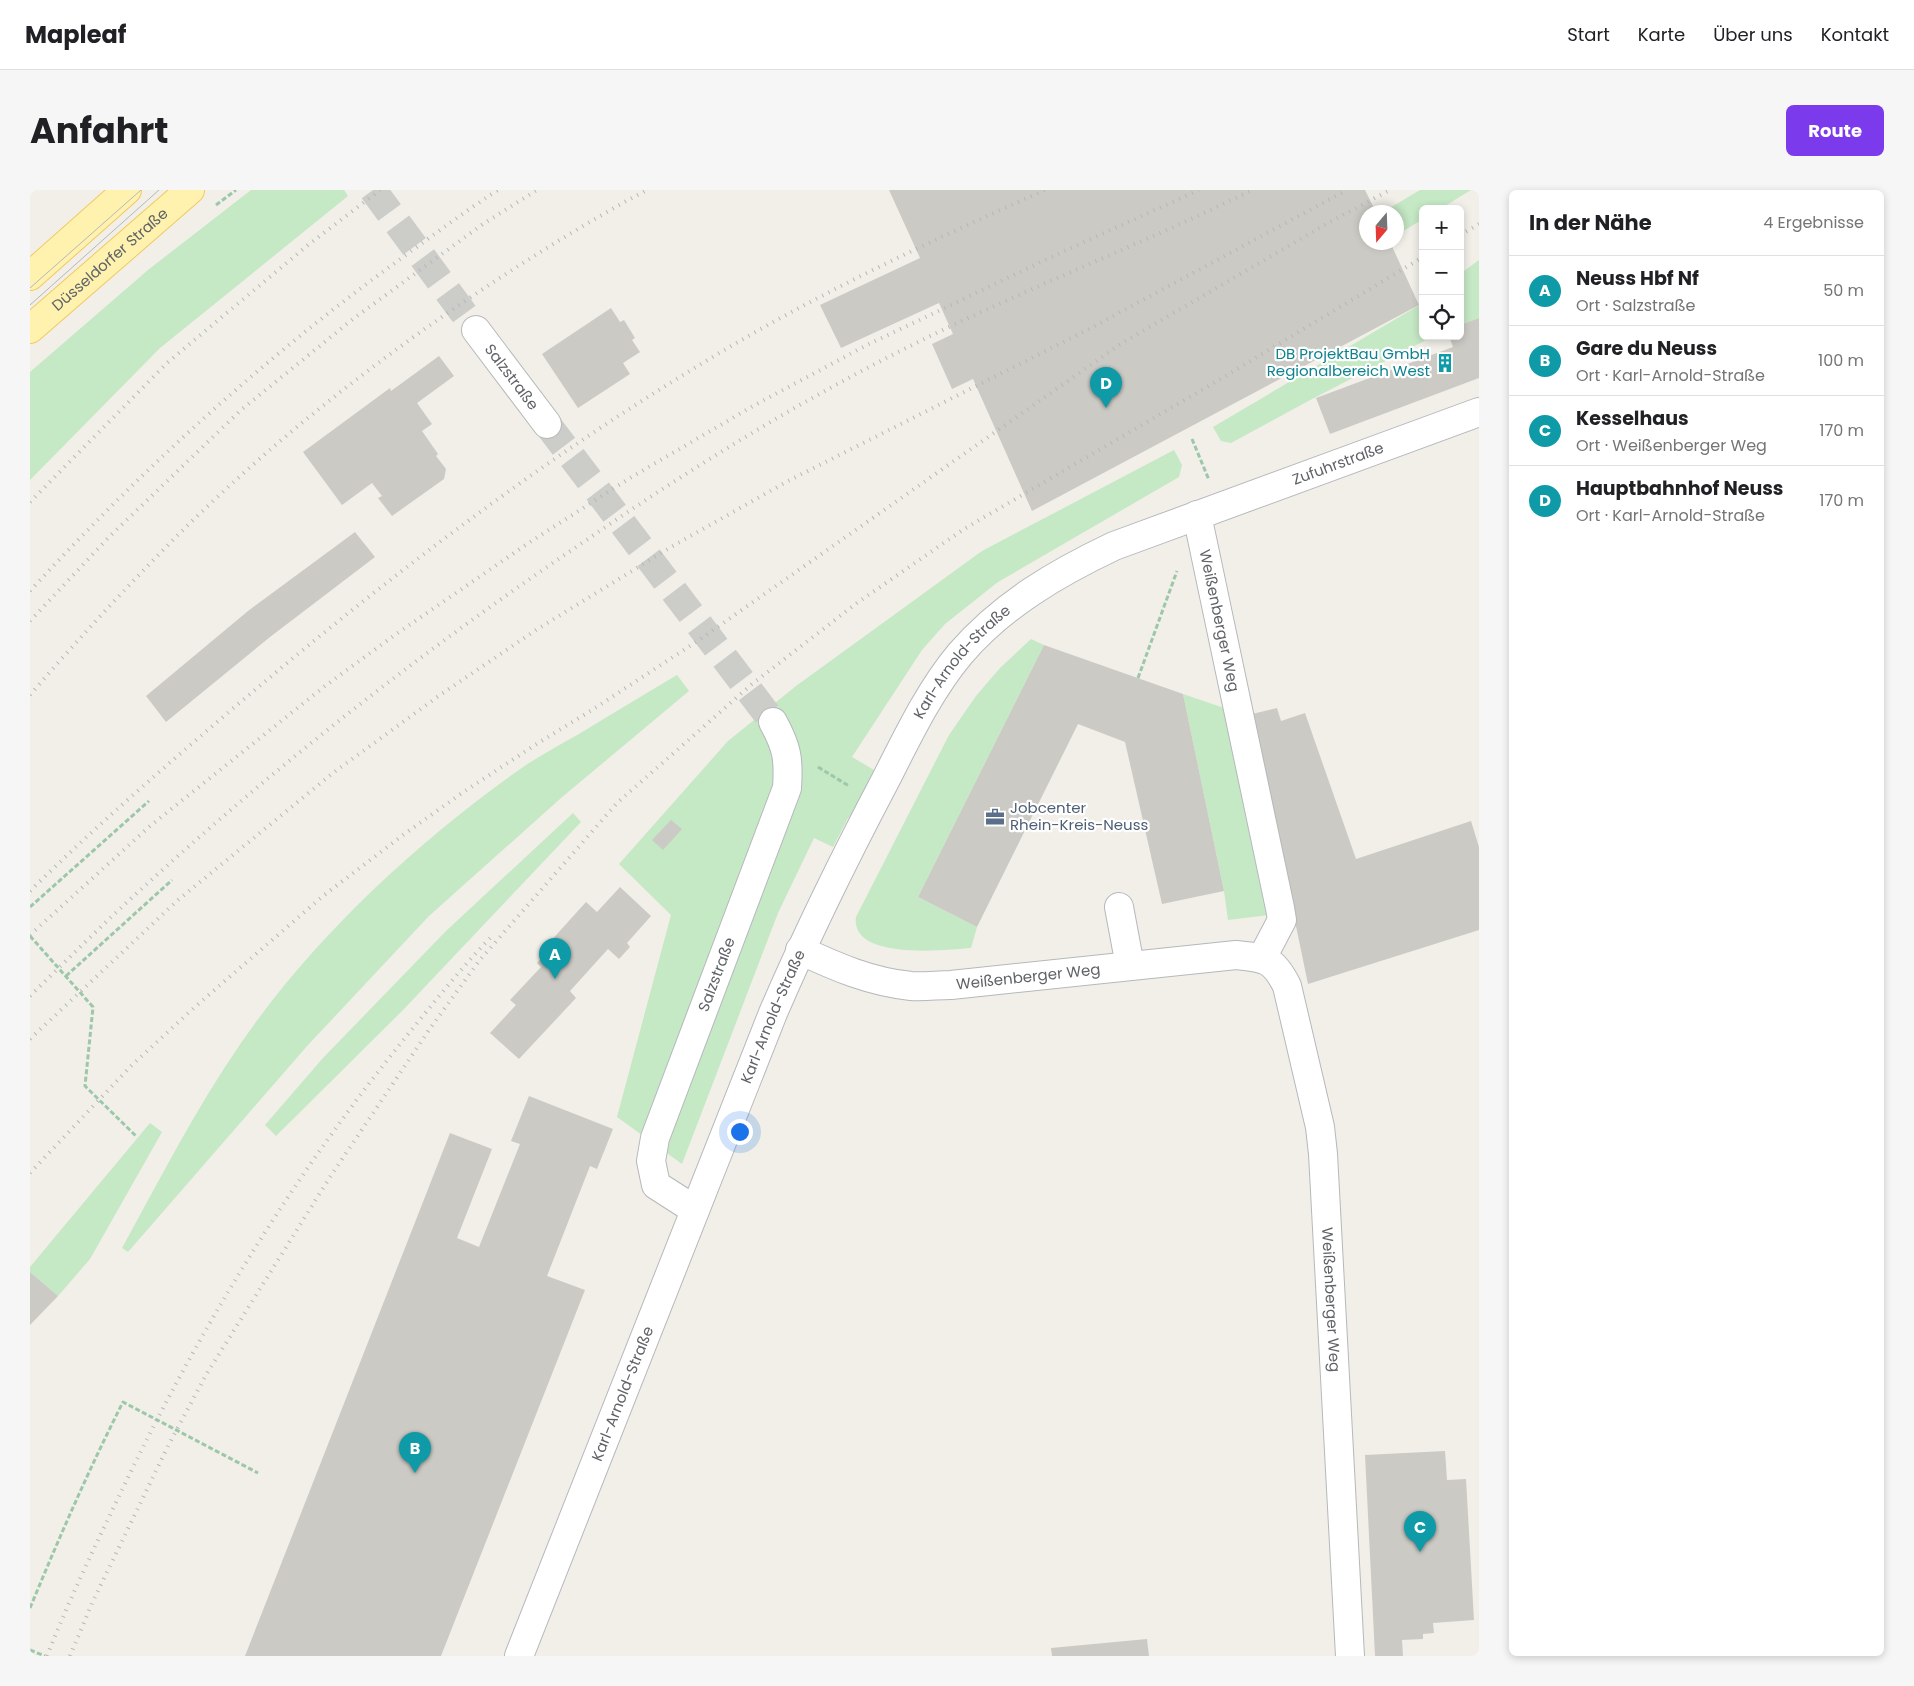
<!DOCTYPE html>
<html lang="de">
<head>
<meta charset="utf-8">
<style>
	:root { --surface:#fff; --page:#f6f6f6; --text:#202124; --muted:#757577; --line:#e0e0e0; --accent:#7c3aed }
	body { margin:0; font-family:Poppins,sans-serif; background:var(--page); color:var(--text) }
	.controls { position:absolute; right:15px; top:15px; display:grid; overflow:hidden; border-radius:8px; box-shadow:0 2px 8px #0003 }
	.controls button { width:45px; height:45px; display:grid; place-items:center; padding:0; border:0; border-bottom:1px solid var(--line); background:var(--surface); color:var(--text); font:25px sans-serif }
	.compass { position:absolute; left:1329px; top:15px; width:45px; height:45px; border-radius:50%; background:var(--surface); box-shadow:0 2px 8px #0003; rotate:199deg }
	.you { position:absolute; left:709px; top:941px; width:18px; height:18px; margin:-12px; border:4px solid #fff; border-radius:50%; background:#1a73e8; box-shadow:0 0 0 8px #1a73e833 }
	.badge { display:grid; place-items:center; width:32px; height:32px; border-radius:50%; background:var(--accent); color:#fff; font-size:16px; font-weight:700 }
	.pin { position:absolute; translate:-50% -41px; filter:drop-shadow(0 1px 2px #0008) }
	.pin::after { content:''; position:absolute; top:26px; width:18px; height:15px; background:inherit; clip-path:polygon(0 0,100% 0,50% 100%) }
	.list { margin:0; padding:0; list-style:none }
	h2 { display:flex; justify-content:space-between; align-items:center; height:65px; margin:0; padding:0 20px; font-size:21px }
	h2 small { font-size:16px; font-weight:400; color:var(--muted) }
	.list li { display:grid; grid-template-columns:32px 1fr auto; gap:15px; align-items:center; box-sizing:border-box; height:70px; padding:0 20px; border-top:1px solid var(--line) }
	.list b { display:block; font-size:19px; white-space:nowrap }
	.list p { margin:0; font-size:16px; white-space:nowrap; color:var(--muted) }
	.list em { font-size:16px; font-style:normal; color:var(--muted) }
	.icon { flex:none; width:28px; height:28px; fill:none; stroke:currentColor; stroke-width:2; stroke-linecap:round; stroke-linejoin:round }
	.map { position:relative; flex:none; width:1449px; height:1466px; overflow:hidden; border-radius:8px }
	header { display:flex; align-items:center; gap:30px; box-sizing:border-box; height:70px; padding:0 25px; background:var(--surface); border-bottom:1px solid var(--line) }
	header strong { font-size:24px }
	nav { display:flex; gap:28px; margin-inline-start:auto; font-size:18px }
	.intro { display:flex; align-items:center; justify-content:space-between; box-sizing:border-box; height:120px; padding:0 30px }
	h1 { margin:0; font-size:35px }
	.button { padding:12px 22px; border-radius:8px; background:var(--accent); color:#fff; font-size:18px; font-weight:700 }
	main { display:flex; gap:30px; padding:0 30px }
	aside { flex:1; background:var(--surface); border-radius:8px; box-shadow:0 2px 8px #0003 }
	.map>svg:first-child { display:block }
	.green { fill:#c5e8c5 }
	.building { fill:#cccac5 }
	.lines { fill:none; stroke-linecap:round; stroke-linejoin:round }
	.minor-tunnel { stroke:#ccccc8; stroke-width:28; stroke-dasharray:28 14; stroke-linecap:butt }
	.minor-casing { stroke:#b5b8bc; stroke-width:30 }
	.major-casing { stroke:#f2c960; stroke-width:30 }
	.path { stroke:#9cc7a9; stroke-width:3; stroke-dasharray:5 2.5; stroke-linecap:butt }
	.minor { stroke:#fff; stroke-width:28 }
	.major { stroke:#fff2af; stroke-width:28 }
	.tram { stroke:#b6b7b8; stroke-width:1 }
	.rail { stroke:#b6b7b8; stroke-width:4; stroke-dasharray:1 6; stroke-linecap:butt }
	.labels { text-anchor:middle; stroke-width:4.5; stroke-linejoin:round; paint-order:stroke }
	.street-label { font-size:15px; fill:#5f6368; stroke:#fff }
	.culture-label { font-size:15px; fill:#0d838f; stroke:#fff; text-anchor:end }
	.service-label { font-size:15px; fill:#4e5e75; stroke:#fff; text-anchor:start }
</style>
</head>
<body>
<header>
<strong>Mapleaf</strong>
<nav><a>Start</a><a>Karte</a><a>Über uns</a><a>Kontakt</a></nav>
</header>
<div class="intro"><h1>Anfahrt</h1><a class="button">Route</a></div>
<main>
<div class="map">
<svg width="1449" height="1466" viewBox="0 0 1449 1466">
	<rect width="100%" height="100%" fill="#f1efe8"/>
	<g class="green">
		<polygon points="221,0 314,0 318,6 130,158 0,290 0,182 118,80"/>
		<polygon points="1390,0 1441,0 1410,19 1393,19 1393,29 1367,45 1366,22 1353,22"/>
		<polygon points="1449,70 1449,128 1430,135 1430,84"/>
		<polygon points="1393,113 1393,146 1404,146 1284,208 1201,253 1191,251 1183,237"/>
		<polygon points="1144,260 1152,275 1149,287 968,392 915,434 892,460 822,567 844,580 840,600 828,622 818,628 803,657 784,648 748,723 652,974 587,927 641,725 589,674 698,551 766,496 952,361"/>
		<path d="M1001,449L1014,455L888,707L947,737L941,758C915,760 820,771 826,727L919,545L946,506L970,478Z"/>
		<path d="M647,485L659,501L531,608L399,726L278,855L98,1062L92,1058C130,989 166,918 211,853C284,747 390,649 496,575C513,564 531,554 549,544C581,524 614,505 647,485Z"/>
		<polygon points="1153,504 1197,519 1239,725 1198,730 1194,701"/>
		<polygon points="543,623 551,632 373,820 246,946 235,935 293,868 416,741"/>
		<polygon points="120,933 132,942 60,1069 28,1106 0,1082 0,1077"/>
	</g>
	<g class="building">
		<polygon points="859,0 1335,0 1346,22 1336,22 1336,52 1360,52 1389,115 1002,321 943,189 922,199 902,154 923,144 909,113 811,158 790,115 890,68"/>
		<polygon points="581,118 590,132 594,130 605,148 602,150 610,162 593,173 600,184 548,218 512,164"/>
		<polygon points="1449,128 1449,188 1300,244 1286,208 1423,157 1419,146 1430,146 1430,135"/>
		<polygon points="409,166 424,186 387,213 402,234 392,241 408,264 406,266 416,279 414,289 362,326 348,308 352,306 342,293 312,315 273,262 360,198 361,201"/>
		<polygon points="325,342 345,367 240,447 136,532 116,506 218,421"/>
		<polygon points="1014,455 1153,504 1194,701 1132,714 1095,552 1048,534 947,737 888,707"/>
		<polygon points="1247,518 1251,531 1275,523 1326,669 1441,631 1449,657 1449,740 1278,794 1222,524"/>
		<polygon points="641,630 652,639 633,660 622,650"/>
		<polygon points="590,697 621,726 597,753 600,757 589,769 578,759 540,801 546,808 489,869 460,843 486,815 480,810 511,777 507,773 522,757 518,754 556,712 567,722"/>
		<polygon points="499,906 583,939 567,979 560,976 517,1086 555,1100 411,1466 215,1466 420,943 462,959 427,1048 449,1057 490,954 481,951"/>
		<polygon points="0,1082 28,1106 0,1135"/>
		<polygon points="1415,1261 1417,1290 1436,1289 1444,1430 1403,1433 1404,1443 1393,1444 1393,1449 1372,1450 1373,1466 1345,1466 1335,1265"/>
		<polygon points="1117,1449 1119,1466 1022,1466 1021,1458"/>
	</g>
	<g class="lines">
		<g class="minor-tunnel">
			<polyline points="343,0 446,140"/>
			<polyline points="517,234 743,532"/>
		</g>
		<g class="minor-casing">
			<g id="minor">
				<path id="s1" d="M446,140L517,234"/>
				<path id="s2" d="M1167,325L1250,718L1252,730L1232,768"/>
				<polyline points="1089,717 1100,776"/>
				<path id="s3" d="M770,760C806,777 841,792 881,796C894,797 908,795 921,795L1206,765C1235,768 1243,768 1257,796L1290,937L1293,964L1320,1466"/>
				<path id="s4" d="M665,1020L626,995L621,971L625,948L757,598C759,569 757,557 743,532"/>
				<path id="s5" d="M489,1466L743,823C777,744 815,667 855,591C877,548 899,501 930,464C972,415 1027,383 1084,356L1449,222"/>
			</g>
		</g>
		<g class="major-casing">
			<g id="major">
				<polyline points="0,86 97,0"/>
				<path id="s6" d="M0,139L160,0"/>
			</g>
		</g>
		<g class="path">
			<polyline points="186,15 206,0"/>
			<polyline points="1162,249 1179,290"/>
			<polyline points="1108,488 1147,381"/>
			<polyline points="788,577 819,596"/>
			<polyline points="0,717 119,611"/>
			<polyline points="0,746 63,817 55,896 106,946"/>
			<polyline points="36,786 142,690"/>
			<path d="M0,1418C29,1348 59,1279 93,1212L228,1283"/>
			<polyline points="0,1460 15,1466"/>
		</g>
		<use href="#minor" class="minor"/>
		<use href="#major" class="major"/>
		<g class="tram">
			<polyline points="0,98 111,0"/>
			<polyline points="0,115 129,0"/>
		</g>
		<g class="rail">
			<polyline points="1430,45 1449,34"/>
			<polyline points="0,312 137,173 278,55 350,0"/>
			<path d="M0,401C112,279 235,167 369,70C402,46 434,22 468,0"/>
			<polyline points="0,431 79,347 211,220 323,129 453,34 507,0"/>
			<path d="M0,505C49,448 100,393 153,340C251,243 367,154 482,80C526,52 571,24 617,0"/>
			<path d="M0,701C68,634 140,572 213,510C364,382 521,263 691,162C795,100 905,49 1015,0"/>
			<polyline points="0,745 120,636 295,496 362,447 500,352 600,288 723,216 837,155 1032,62 1169,0"/>
			<path d="M0,806C39,768 78,729 118,693C255,568 401,455 555,351C648,287 745,226 845,174C968,109 1098,61 1222,0"/>
			<polyline points="0,849 148,710 303,583 410,505 506,440 641,357 758,291 1061,138 1317,0"/>
			<polyline points="0,983 100,877 166,816 293,706 373,645 432,603 505,555 562,520 669,450 1092,153 1298,33 1360,0"/>
			<path d="M17,1466C39,1410 65,1356 91,1302C169,1139 264,984 379,843C406,810 432,777 462,746"/>
			<polyline points="40,1466 63,1411 138,1256 176,1185 300,987 399,840 449,771 587,613 722,494 827,413 934,339 1194,187 1393,67"/>
		</g>
	</g>
	<defs>
		<g id="building-bare" transform="scale(1.5)"><path d="M-4-6H4V6H1V3H-1V6H-4ZM-2.5-4.3h1.7v1.8h-1.7ZM.8-4.3h1.7v1.8H.8ZM-2.5-1h1.7V.8h-1.7ZM.8-1h1.7V.8H.8Z" fill="#0f9aa8" stroke="#fff" stroke-width="2.5" paint-order="stroke"/></g>
		<g id="office-bare" transform="scale(1.5)"><path d="M-6-3h4V-5.5h4V-3h4V5H-6ZM-1-4.5V-3h2v-1.5ZM-6 0V1H6V0Z" fill="#5c6f8a" stroke="#fff" stroke-width="2.5" paint-order="stroke"/></g>
	</defs>
	<g fill-rule="evenodd">
		<use href="#building-bare" x="1415" y="173"/>
		<use href="#office-bare" x="965" y="627"/>
	</g>
	<g class="labels">
		<g class="street-label">
			<text dy="5" stroke="none"><textPath href="#s6" startOffset="106">Düsseldorfer Straße</textPath></text>
			<text dy="5" stroke="none"><textPath href="#s1" startOffset="59">Salzstraße</textPath></text>
			<text dy="5" stroke="none"><textPath href="#s5" startOffset="1525">Zufuhrstraße</textPath></text>
			<text dy="5" stroke="none"><textPath href="#s2" startOffset="108">Weißenberger Weg</textPath></text>
			<text dy="5" stroke="none"><textPath href="#s5" startOffset="1092">Karl-Arnold-Straße</textPath></text>
			<text dy="5" stroke="none"><textPath href="#s4" startOffset="269">Salzstraße</textPath></text>
			<text dy="5" stroke="none"><textPath href="#s3" startOffset="235">Weißenberger Weg</textPath></text>
			<text dy="5" stroke="none"><textPath href="#s5" startOffset="688">Karl-Arnold-Straße</textPath></text>
			<text dy="5" stroke="none"><textPath href="#s3" startOffset="826">Weißenberger Weg</textPath></text>
			<text dy="5" stroke="none"><textPath href="#s5" startOffset="282">Karl-Arnold-Straße</textPath></text>
		</g>
		<g class="culture-label">
			<text x="1400" y="169">DB ProjektBau GmbH<tspan x="1400" dy="17">Regionalbereich West</tspan></text>
		</g>
		<g class="service-label">
			<text x="980" y="623">Jobcenter<tspan x="980" dy="17">Rhein-Kreis-Neuss</tspan></text>
		</g>
	</g>
</svg>
<div class="controls">
<button>+</button>
<button>−</button>
<button><svg class="icon" aria-label="locate" viewBox="0 0 24 24"><circle cx="12" cy="12" r="6"/><path d="M12 2v4M12 18v4M2 12h4M18 12h4"/></svg></button>
</div>
<svg class="compass" viewBox="-18 -18 36 36"><path d="M0-13l5 13h-10z" fill="#e53935"/><path d="M0 13l5-13h-10z" fill="#757577"/></svg>
<div class="you"></div>
<div class="pin badge" style="left:525px;top:789px;background:#0f9aa8">A</div>
<div class="pin badge" style="left:385px;top:1283px;background:#0f9aa8">B</div>
<div class="pin badge" style="left:1390px;top:1362px;background:#0f9aa8">C</div>
<div class="pin badge" style="left:1076px;top:218px;background:#0f9aa8">D</div>
</div>
<aside>
<h2>In der Nähe<small>4 Ergebnisse</small></h2>
<ul class="list">
<li><span class="badge" style="background:#0f9aa8">A</span><div><b>Neuss Hbf Nf</b><p>Ort · Salzstraße</p></div><em>50 m</em></li>
<li><span class="badge" style="background:#0f9aa8">B</span><div><b>Gare du Neuss</b><p>Ort · Karl-Arnold-Straße</p></div><em>100 m</em></li>
<li><span class="badge" style="background:#0f9aa8">C</span><div><b>Kesselhaus</b><p>Ort · Weißenberger Weg</p></div><em>170 m</em></li>
<li><span class="badge" style="background:#0f9aa8">D</span><div><b>Hauptbahnhof Neuss</b><p>Ort · Karl-Arnold-Straße</p></div><em>170 m</em></li>
</ul>
</aside>
</main>
</body>
</html>
